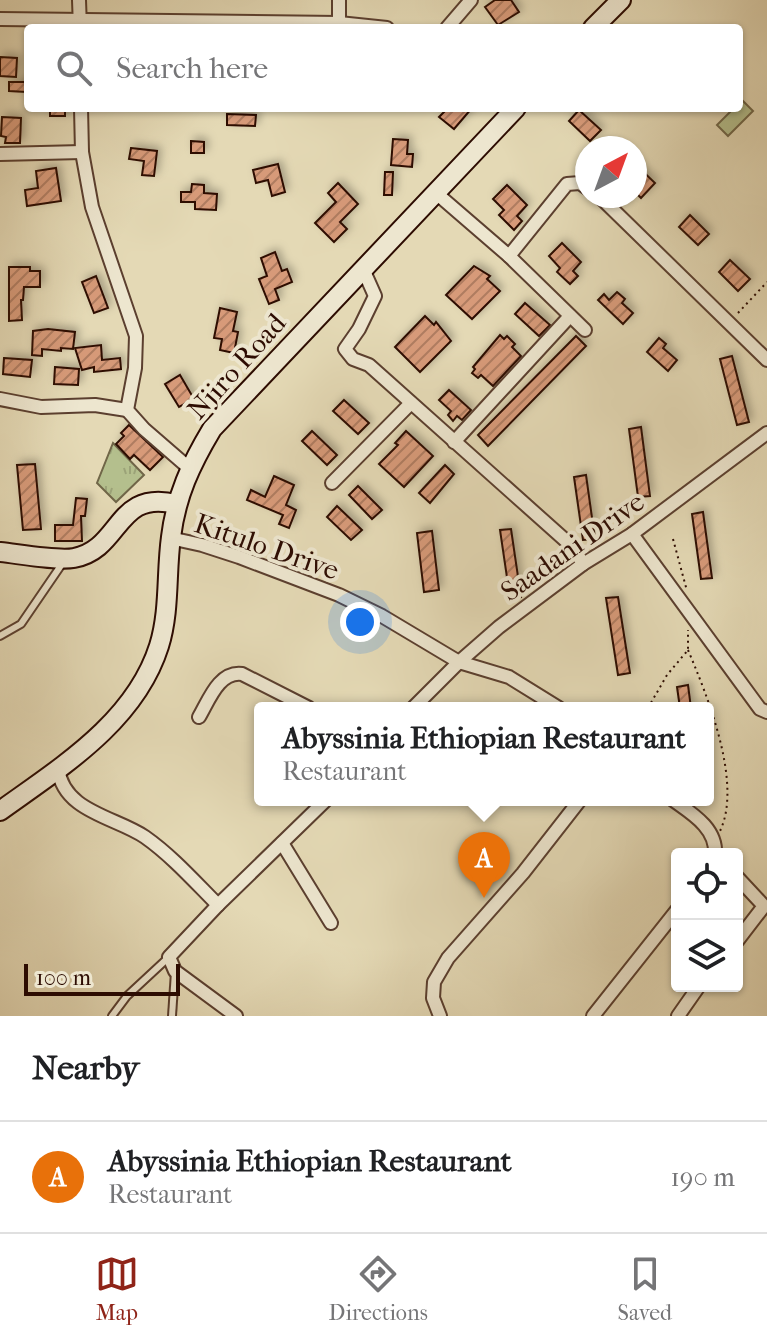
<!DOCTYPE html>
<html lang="en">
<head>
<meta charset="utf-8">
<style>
	:root { --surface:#fff; --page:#f6f6f6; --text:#202124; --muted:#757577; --line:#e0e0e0; --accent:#8f2418 }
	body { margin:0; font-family:"IM FELL French Canon",serif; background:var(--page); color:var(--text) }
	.controls { position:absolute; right:24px; bottom:24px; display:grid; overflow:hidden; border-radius:8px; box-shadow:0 2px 6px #0004 }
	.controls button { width:72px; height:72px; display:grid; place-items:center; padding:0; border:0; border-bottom:2px solid var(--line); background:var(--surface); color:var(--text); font:40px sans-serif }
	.compass { position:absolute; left:575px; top:136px; width:72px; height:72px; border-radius:50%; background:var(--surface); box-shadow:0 2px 6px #0004; rotate:41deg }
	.scale { position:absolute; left:24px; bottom:20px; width:156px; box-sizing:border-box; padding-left:8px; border:4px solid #2d0c02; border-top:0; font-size:22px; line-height:28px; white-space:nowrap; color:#2d0c02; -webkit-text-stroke:6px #ede6cf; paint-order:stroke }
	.you { position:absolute; left:360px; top:622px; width:28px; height:28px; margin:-20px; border:6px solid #fff; border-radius:50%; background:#1a73e8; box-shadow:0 0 0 12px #1a73e833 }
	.badge { display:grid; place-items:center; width:52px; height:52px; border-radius:50%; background:var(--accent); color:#fff; font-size:26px; font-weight:700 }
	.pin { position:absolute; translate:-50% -66px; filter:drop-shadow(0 2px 4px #0008) }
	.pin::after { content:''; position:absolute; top:42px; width:28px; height:24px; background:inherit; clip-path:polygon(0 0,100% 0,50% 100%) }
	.popup { position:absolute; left:254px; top:702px; width:460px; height:104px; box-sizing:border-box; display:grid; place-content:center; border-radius:8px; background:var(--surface); filter:drop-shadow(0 2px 6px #0005); font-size:26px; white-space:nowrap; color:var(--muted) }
	.popup b { font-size:30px; color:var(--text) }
	.popup::after { content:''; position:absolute; left:50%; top:100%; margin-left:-16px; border:16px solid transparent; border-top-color:var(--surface) }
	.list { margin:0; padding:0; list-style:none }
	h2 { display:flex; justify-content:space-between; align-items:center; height:104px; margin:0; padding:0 32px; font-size:34px }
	h2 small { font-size:26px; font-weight:400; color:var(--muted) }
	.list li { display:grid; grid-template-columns:52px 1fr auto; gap:24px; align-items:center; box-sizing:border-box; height:112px; padding:0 32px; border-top:2px solid var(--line) }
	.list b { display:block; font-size:30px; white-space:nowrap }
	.list p { margin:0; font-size:26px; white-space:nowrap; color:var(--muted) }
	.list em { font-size:26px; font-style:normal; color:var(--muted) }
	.icon { flex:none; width:44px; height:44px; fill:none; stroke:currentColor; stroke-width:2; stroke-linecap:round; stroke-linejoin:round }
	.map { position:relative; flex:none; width:767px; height:1016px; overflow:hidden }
	.search { position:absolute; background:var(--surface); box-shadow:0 2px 6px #0004; left:24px; right:24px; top:24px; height:88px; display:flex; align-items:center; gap:20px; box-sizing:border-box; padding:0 28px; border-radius:8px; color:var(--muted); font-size:30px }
	.sheet { height:216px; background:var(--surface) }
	nav { display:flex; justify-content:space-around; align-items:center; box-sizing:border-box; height:112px; border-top:2px solid var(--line); background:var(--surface); font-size:22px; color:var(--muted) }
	nav a { display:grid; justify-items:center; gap:4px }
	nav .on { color:var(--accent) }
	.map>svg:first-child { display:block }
	.grass { fill:url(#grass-tufts); stroke:#706648; stroke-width:2 }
	.pitch { fill:#b4bf8d; stroke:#706648; stroke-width:2 }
	.building { fill:url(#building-hatch); stroke:#2d0c02; stroke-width:2; filter:url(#shadow) }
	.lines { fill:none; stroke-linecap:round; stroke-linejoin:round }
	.lane-casing { stroke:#5b3f2f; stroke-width:10 }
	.street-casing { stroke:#5b3f2f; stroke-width:16 }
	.secondary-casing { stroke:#2d0c02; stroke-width:22 }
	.path { stroke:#2d0c02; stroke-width:2; stroke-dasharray:2 4; stroke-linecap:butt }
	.lane { stroke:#ede6cf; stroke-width:6 }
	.street { stroke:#ede6cf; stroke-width:12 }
	.secondary { stroke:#ede6cf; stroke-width:18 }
	.labels { text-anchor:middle; stroke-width:8; stroke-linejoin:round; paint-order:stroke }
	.street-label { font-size:28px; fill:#2d0c02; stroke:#ede6cf }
</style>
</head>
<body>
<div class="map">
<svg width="767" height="1016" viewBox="0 0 767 1016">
	<defs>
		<pattern id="grass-tufts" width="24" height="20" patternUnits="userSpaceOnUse" patternTransform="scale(2)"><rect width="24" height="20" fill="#b4bf8d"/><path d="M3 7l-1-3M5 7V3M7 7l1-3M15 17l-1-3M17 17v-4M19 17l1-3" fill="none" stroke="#9ba378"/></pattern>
		<pattern id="building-hatch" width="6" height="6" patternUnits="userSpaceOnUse" patternTransform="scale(2)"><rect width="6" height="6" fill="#d79a79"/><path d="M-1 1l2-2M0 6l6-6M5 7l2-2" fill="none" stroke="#af7c61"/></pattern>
		<filter id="shadow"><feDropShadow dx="3.5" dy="-3.5" stdDeviation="4" flood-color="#0004"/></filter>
	</defs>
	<rect width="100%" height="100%" fill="#e4d9b5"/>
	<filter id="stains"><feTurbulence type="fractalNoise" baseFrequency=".0025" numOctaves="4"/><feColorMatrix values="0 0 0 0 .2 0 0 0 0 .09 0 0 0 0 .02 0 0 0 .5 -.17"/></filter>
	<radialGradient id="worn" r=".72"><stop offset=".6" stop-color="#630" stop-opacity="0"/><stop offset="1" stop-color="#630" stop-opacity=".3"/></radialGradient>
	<polygon class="grass" points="113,443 144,475 116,502 97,483"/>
	<polygon class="pitch" points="742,100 753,111 728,136 717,125 734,108 739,108"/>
	<g class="building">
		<polygon points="495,0 511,0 519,12 498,25 485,7"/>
		<polygon points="0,57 17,58 16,77 0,76"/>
		<polygon points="9,82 26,82 26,92 9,91"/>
		<rect x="50" y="108" width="15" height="8"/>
		<polygon points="448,108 472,108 454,129 439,117"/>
		<polygon points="579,110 601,130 590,141 569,121"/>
		<polygon points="227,114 256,115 255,126 227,125"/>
		<polygon points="2,117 21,118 20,143 5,143 6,137 1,136"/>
		<polygon points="393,139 408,140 407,154 413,154 412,167 391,165"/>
		<polygon points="191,141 204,142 204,153 191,153"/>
		<polygon points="131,148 157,151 154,176 142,175 144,161 129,159"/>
		<polygon points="278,164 285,192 272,196 268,180 256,183 253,170"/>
		<polygon points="635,164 655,183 641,198 635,192"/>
		<polygon points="56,168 61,201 27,206 25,190 38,188 36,171"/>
		<polygon points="385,172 393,172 392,195 384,195"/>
		<polygon points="338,183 358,204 340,222 347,229 334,242 315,223 336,202 328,193"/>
		<polygon points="192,184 204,185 204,193 217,194 216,210 195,209 195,202 181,202 181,192 191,192"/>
		<polygon points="507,185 527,205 517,216 522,221 514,230 499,215 504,210 493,199"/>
		<polygon points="690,215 709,234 698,245 679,227"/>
		<polygon points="562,243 581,262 573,271 578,276 570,284 557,272 560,268 549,256"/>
		<polygon points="275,252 282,271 287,269 292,282 275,289 279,300 269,304 259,279 267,276 261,258"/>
		<polygon points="730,260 750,279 738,291 719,272"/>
		<polygon points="474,266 490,276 487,279 500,291 472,319 446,295"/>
		<polygon points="9,267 30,267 30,271 40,271 40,287 24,287 23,300 21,300 22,320 9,321"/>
		<polygon points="96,276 108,308 94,313 82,282"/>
		<polygon points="617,292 625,299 622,303 633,313 623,324 598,300 604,294 609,300"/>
		<polygon points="525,303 550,325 539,336 515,314"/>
		<polygon points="220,308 237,312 233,331 238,332 234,353 220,350 222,339 214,338"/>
		<polygon points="425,316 434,325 436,322 451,341 420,372 395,347"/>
		<polygon points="48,329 75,332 73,349 61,348 61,351 42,349 42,356 32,355 33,331"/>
		<polygon points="500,335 504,339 507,336 515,344 512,347 521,356 493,386 481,375 478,378 472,373 475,369 473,367"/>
		<polygon points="576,336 586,346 488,446 478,435"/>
		<polygon points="659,338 666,344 663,348 677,360 668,371 647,352"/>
		<polygon points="101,345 102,360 120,358 121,369 94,372 94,367 82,370 75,348"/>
		<polygon points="732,356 749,422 737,425 720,359"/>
		<polygon points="4,358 32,360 30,377 3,374"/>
		<polygon points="55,367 79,369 78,385 54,384"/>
		<polygon points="180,375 194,399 179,407 165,384"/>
		<polygon points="449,390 471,410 462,420 457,416 453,421 448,415 451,411 439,400"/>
		<polygon points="344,400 369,423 358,434 333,411"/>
		<polygon points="129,425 163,457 150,470 134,455 130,459 116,444 124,436 121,433"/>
		<polygon points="641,427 650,496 638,497 629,429"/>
		<polygon points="312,431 337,455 327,465 302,441"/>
		<polygon points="406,431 433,456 404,487 379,464 398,445 395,443"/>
		<polygon points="35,464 41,529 23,530 17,465"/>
		<polygon points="445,465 454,474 430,503 419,493"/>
		<polygon points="586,475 595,539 583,540 574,477"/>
		<polygon points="274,476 294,485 286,505 296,510 289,528 279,524 283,515 247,500 251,490 265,497"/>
		<polygon points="358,486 382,510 372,519 349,495"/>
		<polygon points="76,498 87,499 85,516 81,516 82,541 55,541 55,525 73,525"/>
		<polygon points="337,506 362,530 351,540 327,517"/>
		<polygon points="703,512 712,578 701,579 692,514"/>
		<polygon points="511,529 521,597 510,598 500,530"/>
		<polygon points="432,531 439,590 424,592 417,533"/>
		<polygon points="618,597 630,673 618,675 606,598"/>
		<polygon points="688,685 691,708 680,708 677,687"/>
	</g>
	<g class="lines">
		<g class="lane-casing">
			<g id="lane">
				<polyline points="0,636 21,624 62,564"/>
				<polyline points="112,1016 127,996 169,957"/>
				<polyline points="172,1016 175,972"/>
			</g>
		</g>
		<g class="street-casing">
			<g id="street">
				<polyline points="79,0 80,28"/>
				<polyline points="339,0 339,23"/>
				<polyline points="0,19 339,23 387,28"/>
				<polyline points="447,28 471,0"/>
				<polyline points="81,108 82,152 92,207 136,336 135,368 127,410 144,429 189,468"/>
				<polyline points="0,154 82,152"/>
				<polyline points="436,193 509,256 585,330"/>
				<polyline points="599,196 767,360"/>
				<polyline points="509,256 567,184 580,183 587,188"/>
				<polyline points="363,269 375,296 359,329 345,349 353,359 369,365 574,548 583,564"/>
				<polyline points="0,399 41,407 95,405 127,410"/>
				<polyline points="454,442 570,316"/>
				<polyline points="332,483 411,403"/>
				<polyline points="632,534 760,709 767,712"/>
				<polyline points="170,538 202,545 239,557 339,595 382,616 459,662 509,677 559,708"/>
				<polyline points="413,708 459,662 499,627 583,564 632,534 767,433"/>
				<path d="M199,717C209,700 219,671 242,674L309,708"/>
				<path d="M58,768C63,812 116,817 145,837C172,856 195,882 218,905"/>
				<path d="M673,800C691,813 717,828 715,854"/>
				<polyline points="282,843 331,923"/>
				<polyline points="737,877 764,906 737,941"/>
				<polyline points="236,1016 175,971 169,957 218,905 326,800"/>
				<polyline points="440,1016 433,998 434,982 448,958 523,873 580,800"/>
				<polyline points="593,1016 677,910"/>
				<polyline points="678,1016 699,986"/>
			</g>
		</g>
		<g class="secondary-casing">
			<g id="secondary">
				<polyline points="593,28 621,0"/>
				<path d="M0,552C19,554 57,561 74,558C122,549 115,489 176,504"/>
				<path d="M0,811C61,767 135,722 159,646C170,611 166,573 171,537C176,496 191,464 212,429L516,108"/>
			</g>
		</g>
		<g class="path">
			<polyline points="738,313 767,282"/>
			<polyline points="673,539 687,591"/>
			<path d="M688,650C707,695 743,783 720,831"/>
			<polyline points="648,708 667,675 688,650 688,630"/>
		</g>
		<use href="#lane" class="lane"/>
		<use href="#street" class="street"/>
		<use href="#secondary" class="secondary"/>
	</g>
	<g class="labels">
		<g class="street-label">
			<text transform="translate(236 366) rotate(-48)" y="10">Njiro Road</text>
			<text transform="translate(267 546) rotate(19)" y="10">Kitulo Drive</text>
			<text transform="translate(572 546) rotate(-35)" y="10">Saadani Drive</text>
		</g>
	</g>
	<rect width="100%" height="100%" filter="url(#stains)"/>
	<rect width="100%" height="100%" fill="url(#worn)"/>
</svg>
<div class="controls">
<button><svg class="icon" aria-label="locate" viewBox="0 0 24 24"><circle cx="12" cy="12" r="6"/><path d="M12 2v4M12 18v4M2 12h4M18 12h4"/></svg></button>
<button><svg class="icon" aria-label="layers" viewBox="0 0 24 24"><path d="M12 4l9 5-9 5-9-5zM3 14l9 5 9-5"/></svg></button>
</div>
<svg class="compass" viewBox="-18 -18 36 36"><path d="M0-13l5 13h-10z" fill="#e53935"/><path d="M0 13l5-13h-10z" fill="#757577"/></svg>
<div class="scale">100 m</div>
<div class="you"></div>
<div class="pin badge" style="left:484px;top:898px;background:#e8710a">A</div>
<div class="popup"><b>Abyssinia Ethiopian Restaurant</b>Restaurant</div>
<div class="search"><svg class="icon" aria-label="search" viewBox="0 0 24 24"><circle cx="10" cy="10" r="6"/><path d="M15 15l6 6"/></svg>Search here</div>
</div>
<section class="sheet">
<h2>Nearby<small></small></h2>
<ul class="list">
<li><span class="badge" style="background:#e8710a">A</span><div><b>Abyssinia Ethiopian Restaurant</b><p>Restaurant</p></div><em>190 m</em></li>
</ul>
</section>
<nav>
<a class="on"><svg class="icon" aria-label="map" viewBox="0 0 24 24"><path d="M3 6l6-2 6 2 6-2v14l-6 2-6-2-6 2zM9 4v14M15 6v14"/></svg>Map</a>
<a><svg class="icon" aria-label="directions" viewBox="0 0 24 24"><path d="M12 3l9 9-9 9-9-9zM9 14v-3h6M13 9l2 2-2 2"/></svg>Directions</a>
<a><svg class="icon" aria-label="saved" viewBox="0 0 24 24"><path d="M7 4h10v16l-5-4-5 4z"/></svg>Saved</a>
</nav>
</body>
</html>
